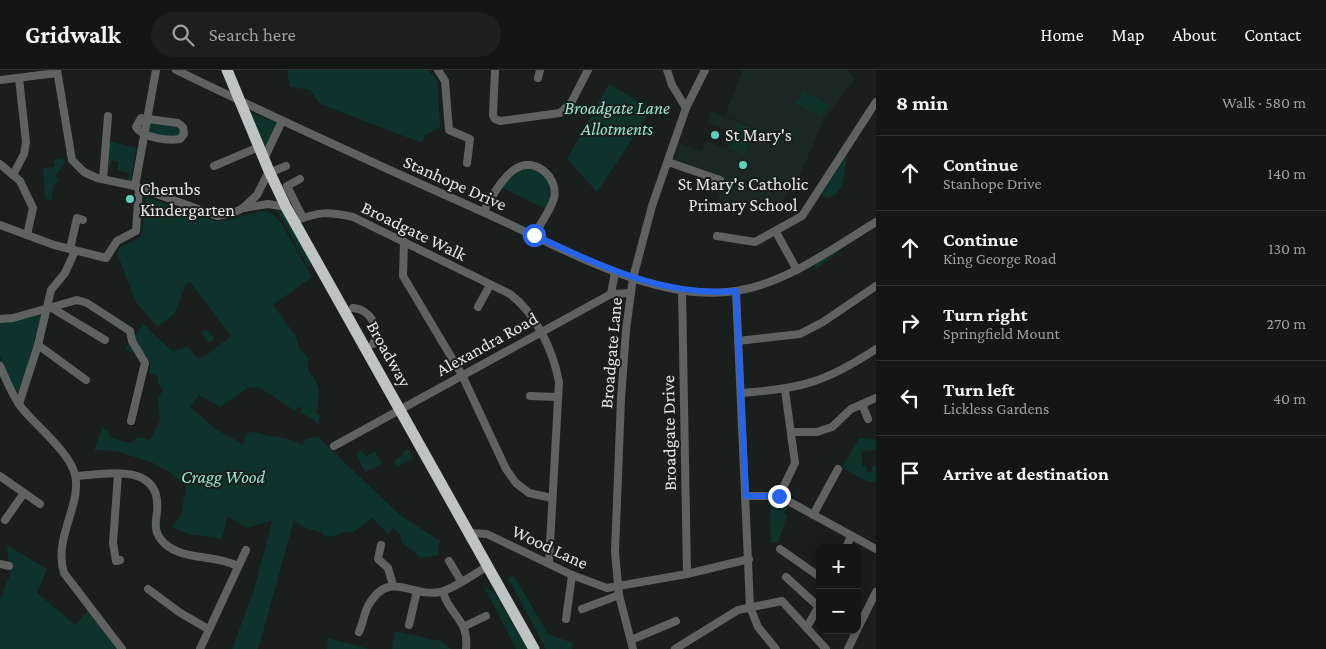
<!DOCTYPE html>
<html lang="en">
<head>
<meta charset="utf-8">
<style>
	:root { --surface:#141616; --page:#1d1f1f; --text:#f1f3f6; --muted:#9d9fa1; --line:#333535 }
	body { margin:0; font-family:"Crimson Pro",serif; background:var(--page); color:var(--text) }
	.controls { position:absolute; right:15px; bottom:15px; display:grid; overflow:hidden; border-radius:10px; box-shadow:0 2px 12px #0003 }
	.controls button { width:45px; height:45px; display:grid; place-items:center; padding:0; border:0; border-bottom:1px solid var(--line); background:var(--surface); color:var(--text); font:25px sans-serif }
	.stop { position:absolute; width:15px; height:15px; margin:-11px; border:4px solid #2563eb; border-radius:50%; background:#fff }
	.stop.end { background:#2563eb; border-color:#fff; box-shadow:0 1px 5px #0008 }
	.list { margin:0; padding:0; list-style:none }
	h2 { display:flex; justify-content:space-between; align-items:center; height:65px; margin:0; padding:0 20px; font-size:21px }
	h2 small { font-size:16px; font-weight:400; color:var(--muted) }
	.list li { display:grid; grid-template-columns:32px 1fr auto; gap:15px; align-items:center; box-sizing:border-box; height:75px; padding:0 20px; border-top:1px solid var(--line) }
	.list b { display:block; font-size:19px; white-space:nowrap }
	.list p { margin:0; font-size:16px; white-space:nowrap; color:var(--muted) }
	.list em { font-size:16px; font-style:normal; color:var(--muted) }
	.icon { flex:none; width:28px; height:28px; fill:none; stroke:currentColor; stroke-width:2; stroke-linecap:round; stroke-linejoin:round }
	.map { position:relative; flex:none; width:876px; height:579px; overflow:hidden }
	header { display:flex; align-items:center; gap:30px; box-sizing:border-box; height:70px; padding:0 25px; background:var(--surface); border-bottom:1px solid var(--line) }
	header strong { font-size:24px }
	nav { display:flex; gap:28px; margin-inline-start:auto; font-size:18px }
	.search { width:350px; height:45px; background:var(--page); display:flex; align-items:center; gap:12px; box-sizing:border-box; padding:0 18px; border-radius:28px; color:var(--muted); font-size:19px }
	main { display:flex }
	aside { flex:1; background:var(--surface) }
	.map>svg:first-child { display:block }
	.built { fill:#1b2725 }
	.green { fill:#0e332d }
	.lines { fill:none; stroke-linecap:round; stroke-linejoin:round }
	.minor { stroke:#606262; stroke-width:8 }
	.highway { stroke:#bec4c3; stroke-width:11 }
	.route { stroke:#2563eb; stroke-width:6 }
	.poi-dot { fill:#5cceba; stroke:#1a1e1d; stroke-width:2 }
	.labels { text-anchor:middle; stroke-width:4; stroke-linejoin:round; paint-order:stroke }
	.park-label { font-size:18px; font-style:italic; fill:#99e1d3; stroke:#1a1e1d }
	.poi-label { font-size:18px; fill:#e3e6e5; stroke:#1a1e1d; text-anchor:start }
	.street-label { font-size:18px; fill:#e3e6e5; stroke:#1a1e1d }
</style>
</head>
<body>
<header>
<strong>Gridwalk</strong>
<div class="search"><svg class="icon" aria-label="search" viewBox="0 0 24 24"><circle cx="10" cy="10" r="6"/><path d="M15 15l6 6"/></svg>Search here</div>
<nav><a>Home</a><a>Map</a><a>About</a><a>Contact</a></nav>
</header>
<main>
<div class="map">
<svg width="876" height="579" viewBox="0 0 876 579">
	<rect width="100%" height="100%" fill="#1a1e1d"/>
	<g class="built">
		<polygon points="740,0 846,0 855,9 823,51 811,80 725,46 742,2"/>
		<polygon points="711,41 811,80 798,109 777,137 757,142 743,133 738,140 718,129 723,111 674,92 679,73 702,82 706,71 727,79 733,62 707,53"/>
	</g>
	<g class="green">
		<polygon points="287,0 428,0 438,12 440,58 425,65 422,73 320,34 310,20 290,17"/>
		<polygon points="609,14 652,39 597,122 567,89"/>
		<polygon points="803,21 828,34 821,47 796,34"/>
		<polygon points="249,42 277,53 266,77 264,77 256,54 254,54"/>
		<path d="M150,51C161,52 180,51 181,64L174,68L147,63Z"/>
		<polygon points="738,53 753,59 750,71 733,64"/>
		<polygon points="732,67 749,73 745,84 729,78"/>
		<polygon points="109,71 136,78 131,112 127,111 129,103 117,100 119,92 112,90 107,105 105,104"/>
		<path d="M847,85C843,102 847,124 826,128L822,124Z"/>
		<polygon points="63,88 65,94 55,106 59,111 53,116 52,130 45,129 43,98 55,97 54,90"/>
		<path d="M524,99C549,99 556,119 545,139L501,117L512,103Z"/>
		<path d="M146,127L215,151L229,150L263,141L270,142L281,153L312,207L273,235L296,266L299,278L308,288V300C321,315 321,324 316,343L320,346L318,355L314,350L300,342L302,338L298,337L295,341L259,317L247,318L220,337L199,325L190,337L217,360L243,374L245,366L252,361C270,369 284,364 302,375L307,368L318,367L400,445L440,471L438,485L421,488L401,472L400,464L393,458L388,464L372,448L353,462H342L336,466L325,467L322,463L301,456L294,450L260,573L257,579H232L254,520L272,451L247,458L227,446L222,469L188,464L172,457L181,445L186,416L169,402L153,393L116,381L94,380L102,358L107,360L112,368L130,373L138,367L150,370L160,350L158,328L163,320L157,312L159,307L149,303L150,292L125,279L143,254L172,281L188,277L197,288L204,287L231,266L190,212L186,214L175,243L157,257L136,232L117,183L119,178L140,167L143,158Z"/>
		<path d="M276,139C290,142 304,178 311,191L309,198Z"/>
		<polygon points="844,173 845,176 816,199 813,193"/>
		<polygon points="38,245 41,248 20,321 15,320 0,286 0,252"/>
		<polygon points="206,259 214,268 210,273 201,263"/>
		<polygon points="859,368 876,369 876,380 862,381 862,396 866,396 867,402 872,402 872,396 876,396 876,412 868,412 842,398"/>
		<polygon points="408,379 413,388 397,397 394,391 403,385 402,383"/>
		<polygon points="361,381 367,386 375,381 382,394 365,402 356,384"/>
		<polygon points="770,429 776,429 788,437 784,444 787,446 778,472 771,473"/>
		<polygon points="7,475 47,499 37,523 75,555 88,541 116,579 0,579 0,529 10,505"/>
		<polygon points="514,506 548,564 573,573 572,579 546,579 508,508"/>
		<polygon points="483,515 496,525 527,579 516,579"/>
		<polygon points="395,561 441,571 451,579 392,579"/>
		<polygon points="328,568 369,579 327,579"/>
	</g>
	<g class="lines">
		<g class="minor">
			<polyline points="57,0 72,90 84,102 97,108 135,116 217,146 233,143 243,138 257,125 269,101"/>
			<path d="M176,0C277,49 380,96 483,142C556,174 654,234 736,221C787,213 833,178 876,152"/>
			<polyline points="438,0 445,11 449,60 470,69 467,93"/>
			<polyline points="495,0 493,45 495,49 500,51 560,43 571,33 588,0"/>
			<polyline points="667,0 672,15 686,38"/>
			<polyline points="538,8 540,0"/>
			<polyline points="0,10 57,3"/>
			<path d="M141,48L178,53L183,57L184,64L180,69C168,71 143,68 136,57Z"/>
			<polyline points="264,89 282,51"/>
			<polyline points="668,92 720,110"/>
			<polyline points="0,94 20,111 33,138 27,165"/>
			<polyline points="214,96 259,77"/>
			<polyline points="269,103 286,96"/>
			<polyline points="13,105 24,84 26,72 19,8"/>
			<polyline points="103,109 108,46"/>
			<polyline points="300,109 287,116 303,148"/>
			<polyline points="135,116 156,0"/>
			<polyline points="243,138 268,134 286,137"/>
			<path d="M483,142C492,128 501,108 515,99C534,86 559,107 554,128C551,140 540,154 534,165"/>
			<path d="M294,151C318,142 328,141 353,147L510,224C536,244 553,280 559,312L549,492"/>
			<polyline points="0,155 54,175 106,188 117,171 136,161 139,118"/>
			<polyline points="776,162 797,200"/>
			<polyline points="717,166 755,172 802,146 876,32"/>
			<polyline points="404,172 403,206 462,305 506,399 516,413 529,423 552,428"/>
			<polyline points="70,179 77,148 83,150"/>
			<polyline points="682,220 687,504"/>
			<polyline points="736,221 750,537 758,557 776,579"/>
			<polyline points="611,224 615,202"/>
			<polyline points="478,237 490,215"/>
			<polyline points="52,238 105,270"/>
			<path d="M353,238C370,239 382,259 373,274"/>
			<polyline points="0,249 13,248 77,230 87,233 130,261 132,271 145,293 131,351"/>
			<polyline points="738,271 800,264 823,252 876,216"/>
			<polyline points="38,275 86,310"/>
			<path d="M0,296C6,309 12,325 21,337C36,356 70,382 75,405C82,435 53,468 64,503L122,579"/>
			<path d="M741,323C801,319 826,312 876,279"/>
			<polyline points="530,326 558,327"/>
			<polyline points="19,334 38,275 51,220 65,203 75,181"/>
			<polyline points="862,334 868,349"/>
			<polyline points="792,362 817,362 832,357 851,339 876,328"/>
			<polyline points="334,376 611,224 631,223"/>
			<polyline points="118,404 113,473 116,491 120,490"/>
			<polyline points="0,406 40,434"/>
			<path d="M76,406C108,404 162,392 157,442C155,455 154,463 164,473C183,491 215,484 237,496"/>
			<polyline points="746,426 779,426 795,393 785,320"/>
			<polyline points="779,426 876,479"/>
			<polyline points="813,445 838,399"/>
			<polyline points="5,450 24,423"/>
			<polyline points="470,463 487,464 572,505 607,518 687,504 749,489"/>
			<polyline points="381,475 378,489 388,498 393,515"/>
			<polyline points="846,478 851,466"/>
			<polyline points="780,479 820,507"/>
			<polyline points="449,491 461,511"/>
			<polyline points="0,494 9,496"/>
			<polyline points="786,507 820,538"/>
			<polyline points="148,519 179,542 208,559"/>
			<path d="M443,522C450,547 469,548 466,579"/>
			<polyline points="582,539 619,525"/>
			<polyline points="566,549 572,505"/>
			<polyline points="409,555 417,521"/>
			<polyline points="465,556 486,546"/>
			<polyline points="807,557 820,534"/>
			<polyline points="857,560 876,522"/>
			<path d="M359,562C363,553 364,544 368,536C389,498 411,528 440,522C454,519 475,503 488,496"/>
			<polyline points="631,570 676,551"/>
			<polyline points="200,579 246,480"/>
			<polyline points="633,579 619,525 615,482 621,329 626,260 633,208 652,136 686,38 705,0"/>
			<polyline points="675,579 738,540 782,531 826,579"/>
			<polyline points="848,579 857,560"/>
		</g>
		<polyline class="highway" points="227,0 269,101 286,137 534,579"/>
	</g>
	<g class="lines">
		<path class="route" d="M534,165C599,195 662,227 736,221L746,426H779"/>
	</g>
	<g class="poi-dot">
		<circle cx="715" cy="65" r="5"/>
		<circle cx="743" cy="95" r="5"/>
		<circle cx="130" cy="129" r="5"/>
	</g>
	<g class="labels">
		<g class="park-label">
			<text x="617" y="44">Broadgate Lane<tspan x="617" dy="21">Allotments</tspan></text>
			<text x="223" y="413">Cragg Wood</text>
		</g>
		<g class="poi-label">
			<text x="725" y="71">St Mary's</text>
			<text x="743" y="120" text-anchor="middle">St Mary's Catholic<tspan x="743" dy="21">Primary School</tspan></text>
			<text x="140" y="125">Cherubs<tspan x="140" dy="21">Kindergarten</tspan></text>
		</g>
		<g class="street-label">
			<text transform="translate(455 113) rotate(24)" y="6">Stanhope Drive</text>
			<text transform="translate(414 161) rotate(26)" y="6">Broadgate Walk</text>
			<text transform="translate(487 274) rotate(-29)" y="6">Alexandra Road</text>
			<text transform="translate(611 283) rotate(-85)" y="6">Broadgate Lane</text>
			<text transform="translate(389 284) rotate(61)" y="6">Broadway</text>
			<text transform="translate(669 363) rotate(-91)" y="6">Broadgate Drive</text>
			<text transform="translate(550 477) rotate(25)" y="6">Wood Lane</text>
		</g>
	</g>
</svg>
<div class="controls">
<button>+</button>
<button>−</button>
</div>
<div class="stop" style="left:534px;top:165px"></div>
<div class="stop end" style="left:779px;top:426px"></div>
</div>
<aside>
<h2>8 min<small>Walk · 580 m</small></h2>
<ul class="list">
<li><svg class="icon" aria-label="ahead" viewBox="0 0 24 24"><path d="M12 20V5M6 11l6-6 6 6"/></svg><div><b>Continue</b><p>Stanhope Drive</p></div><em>140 m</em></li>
<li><svg class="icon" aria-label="ahead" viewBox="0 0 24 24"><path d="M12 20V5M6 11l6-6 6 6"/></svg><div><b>Continue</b><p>King George Road</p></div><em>130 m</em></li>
<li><svg class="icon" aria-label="right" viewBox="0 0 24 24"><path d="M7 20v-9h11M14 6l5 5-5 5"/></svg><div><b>Turn right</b><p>Springfield Mount</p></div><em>270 m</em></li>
<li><svg class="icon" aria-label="left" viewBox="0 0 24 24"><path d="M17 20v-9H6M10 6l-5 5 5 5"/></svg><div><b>Turn left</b><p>Lickless Gardens</p></div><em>40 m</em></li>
<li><svg class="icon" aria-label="arrive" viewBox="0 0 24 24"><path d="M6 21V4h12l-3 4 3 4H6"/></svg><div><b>Arrive at destination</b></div></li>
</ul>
</aside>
</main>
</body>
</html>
